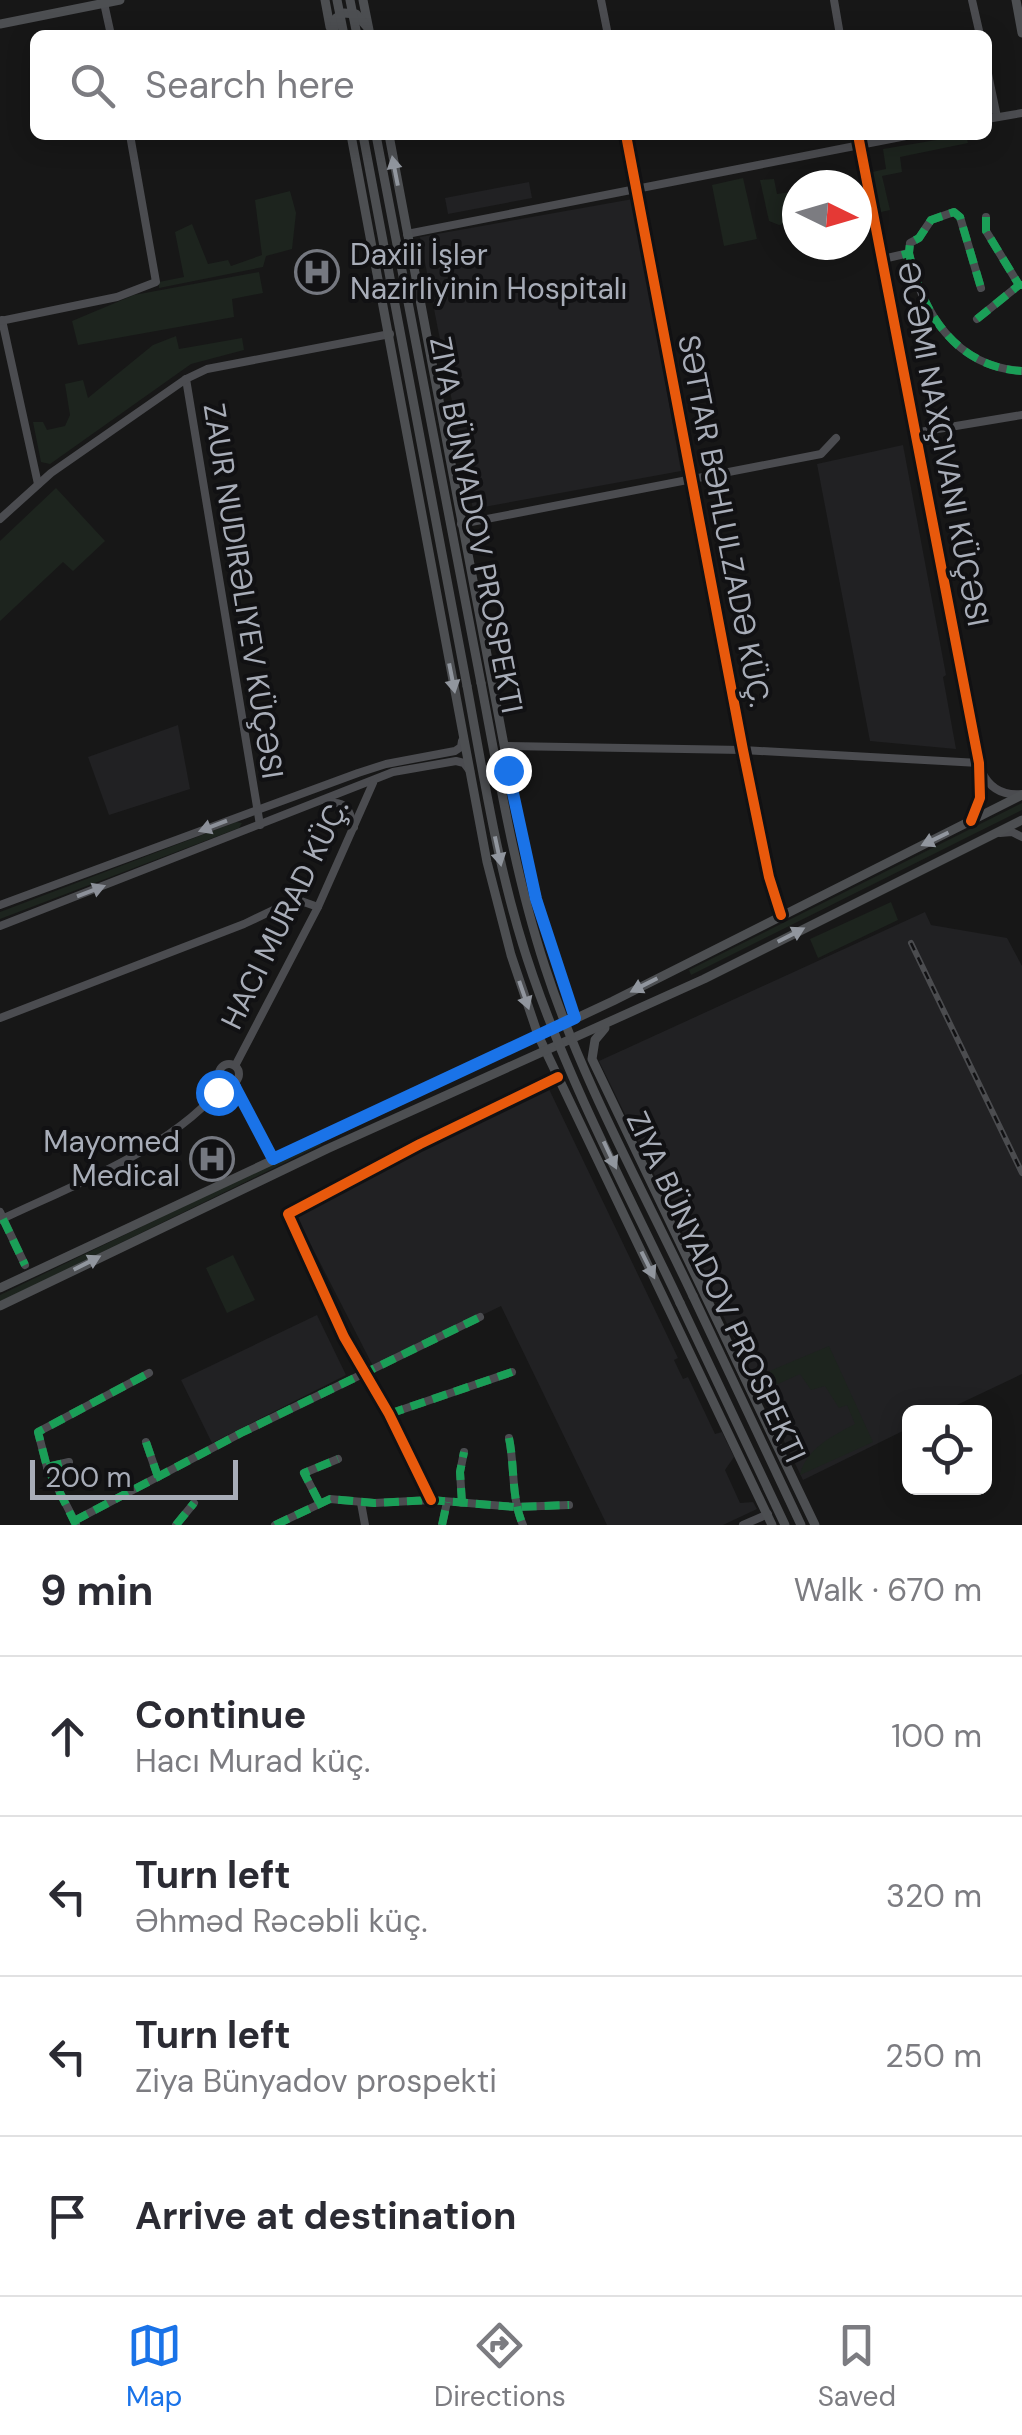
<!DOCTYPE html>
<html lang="en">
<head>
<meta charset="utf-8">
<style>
	:root { --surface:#fff; --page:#f2f2f3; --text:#2b2b33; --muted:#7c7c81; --line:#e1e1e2; --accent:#1a73e8 }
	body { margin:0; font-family:"DM Sans",sans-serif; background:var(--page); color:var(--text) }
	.controls { position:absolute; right:30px; bottom:30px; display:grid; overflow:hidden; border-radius:15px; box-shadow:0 5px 25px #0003 }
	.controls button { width:90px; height:90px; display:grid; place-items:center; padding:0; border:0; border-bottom:2px solid var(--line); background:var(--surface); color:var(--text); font:50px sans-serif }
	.compass { position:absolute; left:782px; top:170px; width:90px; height:90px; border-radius:50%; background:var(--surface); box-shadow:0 5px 25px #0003; rotate:95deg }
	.scale { position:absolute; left:30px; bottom:25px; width:208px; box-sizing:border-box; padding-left:10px; border:5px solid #a8adb8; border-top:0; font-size:28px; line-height:35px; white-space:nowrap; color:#a8adb8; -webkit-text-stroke:8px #111113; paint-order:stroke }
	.stop { position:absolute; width:30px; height:30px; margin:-22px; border:8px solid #1a73e8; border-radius:50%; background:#fff }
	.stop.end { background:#1a73e8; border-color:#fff; box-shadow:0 2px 10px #0008 }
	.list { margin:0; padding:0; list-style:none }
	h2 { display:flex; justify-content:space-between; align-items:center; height:130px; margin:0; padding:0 40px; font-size:42px }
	h2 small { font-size:32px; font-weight:400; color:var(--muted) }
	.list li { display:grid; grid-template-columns:65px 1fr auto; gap:30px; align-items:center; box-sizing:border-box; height:160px; padding:0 40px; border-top:2px solid var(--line) }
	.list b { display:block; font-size:38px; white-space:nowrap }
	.list p { margin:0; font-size:32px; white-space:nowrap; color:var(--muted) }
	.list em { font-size:32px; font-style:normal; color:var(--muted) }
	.icon { flex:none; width:55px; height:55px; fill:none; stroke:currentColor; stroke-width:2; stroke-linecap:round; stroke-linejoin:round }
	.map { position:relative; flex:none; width:1022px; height:1525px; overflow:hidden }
	.search { position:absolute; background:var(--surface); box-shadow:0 5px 25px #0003; left:30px; right:30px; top:30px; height:110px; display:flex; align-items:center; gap:25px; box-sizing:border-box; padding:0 35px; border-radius:15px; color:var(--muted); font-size:38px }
	.sheet { height:770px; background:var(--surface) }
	nav { display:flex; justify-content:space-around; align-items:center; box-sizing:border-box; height:140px; border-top:2px solid var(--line); background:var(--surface); font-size:28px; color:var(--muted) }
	nav a { display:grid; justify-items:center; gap:5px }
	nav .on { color:var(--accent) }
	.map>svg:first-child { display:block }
	.built { fill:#212123 }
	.green { fill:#1d241e }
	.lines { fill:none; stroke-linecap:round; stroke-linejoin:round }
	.minor { stroke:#4b4c50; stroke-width:8 }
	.major { stroke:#4d4f52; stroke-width:9 }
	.rail-casing { stroke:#4b4c4f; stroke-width:6 }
	.rail { stroke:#111113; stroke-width:2.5; stroke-dasharray:8; stroke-linecap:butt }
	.major-bridge { stroke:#4d4f52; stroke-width:9 }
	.quiet { stroke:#1a9f57; stroke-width:8; stroke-dasharray:15 8; stroke-linecap:butt }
	.cycleway-casing { stroke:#111113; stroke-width:16 }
	.cycleway { stroke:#e8590c; stroke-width:10 }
	.oneway { fill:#91969e }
	.oneway2 { fill:#8c9099 }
	.route { stroke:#1a73e8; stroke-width:12 }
	.labels { text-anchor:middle; stroke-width:8; stroke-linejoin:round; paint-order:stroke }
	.poi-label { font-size:30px; fill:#a8adb8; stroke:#111113; text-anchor:start }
	.street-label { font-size:30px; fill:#a8adb8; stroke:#111113 }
</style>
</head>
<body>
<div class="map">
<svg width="1022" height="1525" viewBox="0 0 1022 1525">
	<rect width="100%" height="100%" fill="#171717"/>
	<g class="built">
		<polygon points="529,182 532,198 448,214 445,198"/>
		<polygon points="633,199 681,471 473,509 420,237"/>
		<polygon points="903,445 946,675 943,677 956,749 870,741 817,464"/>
		<polygon points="178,725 190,789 109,815 88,757"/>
		<polygon points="925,912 931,925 1007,938 1022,966 1022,1374 942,1412 910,1412 909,1428 803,1480 599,1061"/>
		<polygon points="547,1085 678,1358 674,1360 683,1379 688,1377 715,1434 722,1432 734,1457 725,1470 740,1503 753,1502 757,1509 723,1525 607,1525 501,1306 374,1368 294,1212 418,1147"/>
		<polygon points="317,1315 346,1375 212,1443 181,1380"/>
	</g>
	<g class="green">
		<polygon points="966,135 968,143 900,157 902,172 882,176 890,210 881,212 872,172 886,169 883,149"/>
		<polygon points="743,178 757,239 724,246 712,185"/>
		<polygon points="774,179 777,194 797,191 797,221 779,225 769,221 760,180"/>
		<polygon points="290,191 296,213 292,249 266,256 263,267 159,288 159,282 184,277 175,232 192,224 208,264 228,260 231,266 262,255 255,200"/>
		<polygon points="259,272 263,293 232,299 234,317 78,345 72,321 134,295"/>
		<polygon points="176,336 179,349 242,338 244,350 191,364 50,464 41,462 33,422 43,422 47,430 65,426 70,415 65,384 83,380 88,398 153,345"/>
		<polygon points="56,488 105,541 73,571 63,562 0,621 0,541"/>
		<polygon points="1022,803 1022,810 691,975 689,970"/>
		<polygon points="236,822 242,823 239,828 0,919 0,912"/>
		<polygon points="891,902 898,920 818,958 810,939"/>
		<polygon points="319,1141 321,1145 0,1302 0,1295"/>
		<polygon points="233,1255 255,1300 227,1313 206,1268"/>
		<path d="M829,1346L873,1442L800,1475C806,1449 832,1436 855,1424L847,1405L839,1408L825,1386L811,1390L800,1374L778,1384L753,1378Z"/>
	</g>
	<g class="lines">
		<g class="minor">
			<polyline points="601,0 608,35"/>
			<polyline points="834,0 840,35"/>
			<polyline points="972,0 980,35"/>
			<polyline points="104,3 111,35"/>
			<polyline points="987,69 997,117"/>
			<polyline points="987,119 1022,113"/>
			<polyline points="626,135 743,750 769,877 781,915"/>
			<polyline points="858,135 979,763 980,798 971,821"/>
			<polyline points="986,217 986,231 1019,285 1022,285"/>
			<polyline points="407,234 911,135"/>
			<path d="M909,253C922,313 956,367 1022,371"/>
			<polyline points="883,259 909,253 910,243 919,238 931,220 954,212 960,217 981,288"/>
			<polyline points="977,319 1019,285"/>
			<polyline points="2,320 38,484"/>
			<polyline points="0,321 117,297 156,282 130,135"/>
			<polyline points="186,379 260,825"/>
			<polyline points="914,433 1022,415"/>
			<polyline points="0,519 51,473 186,379 207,369 390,334"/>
			<polyline points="461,524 821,454 836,438"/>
			<polyline points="504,746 743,750 979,763"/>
			<path d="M982,772C990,789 1003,796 1022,794"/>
			<path d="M329,803C347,801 350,811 354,827"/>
			<polyline points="1000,833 1012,832 1022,837"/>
			<polyline points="0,905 358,773 386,764 455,751 461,747 462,741"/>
			<polyline points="0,926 393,772 456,761 464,763 470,771"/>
			<polyline points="0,1018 244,924 288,903 301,901 318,907"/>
			<circle cx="229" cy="1074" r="10"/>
			<polyline points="235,1066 318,907 373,783"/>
			<polyline points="233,1083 273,1159"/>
			<polyline points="0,1212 25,1265"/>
			<path d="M0,1220C71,1186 179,1146 225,1082"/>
			<polyline points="389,1414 512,1372"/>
			<path d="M509,1438C515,1467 511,1498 523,1525"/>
			<polyline points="146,1442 158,1477"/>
			<polyline points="47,1467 69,1462"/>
			<polyline points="431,1500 389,1414 344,1337 288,1214 420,1144 558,1077"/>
			<polyline points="319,1502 304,1473 338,1459"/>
			<polyline points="361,1503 365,1525"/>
			<polyline points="462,1503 460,1472 464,1452"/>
			<polyline points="74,1521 241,1433 480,1317"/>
			<polyline points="76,1524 47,1467 38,1432 149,1373"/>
			<polyline points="176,1525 194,1503"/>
			<polyline points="275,1525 330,1499 374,1503 431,1500 515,1507 569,1505"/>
			<polyline points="442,1525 447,1502"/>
			<polyline points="743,1525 768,1514"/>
		</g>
		<g class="major">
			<polyline points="325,0 330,27"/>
			<polyline points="363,0 370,35"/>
			<polyline points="1016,0 1022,33"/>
			<polyline points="0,24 120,0"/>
			<polyline points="333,35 336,18 344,13 356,14 368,28"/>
			<polyline points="351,135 487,862 511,955 538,1035 772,1525"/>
			<polyline points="363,135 467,686"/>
			<polyline points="376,135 481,683"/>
			<polyline points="389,135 521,835 545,929 575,1018"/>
			<polyline points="605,1028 595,1040 592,1059 815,1525"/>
			<polyline points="0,1288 613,1001 1022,795"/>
			<polyline points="693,1296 801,1525"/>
			<polyline points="680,1303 785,1525"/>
			<polyline points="0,1306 327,1149 704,979 1022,820"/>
		</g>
		<g class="rail-casing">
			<polyline id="rail" points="911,943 1022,1173"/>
		</g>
		<use href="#rail" class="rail"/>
		<g class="major-bridge">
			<polyline points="337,0 344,35"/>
			<polyline points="350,0 357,35"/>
			<path d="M481,683C499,778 515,875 545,967C582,1081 642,1188 693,1296"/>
			<path d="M467,686C485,784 500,882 533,976C572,1089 629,1195 680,1303"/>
		</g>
		<g class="quiet">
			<polyline points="986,217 986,231 1019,285 1022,285"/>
			<path d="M909,253C922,313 956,367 1022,371"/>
			<polyline points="902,255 909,253 910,243 919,238 931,220 954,212 960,217 981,288"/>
			<polyline points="977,319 1019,285"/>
			<polyline points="3,1219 25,1265"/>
			<polyline points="389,1414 512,1372"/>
			<path d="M509,1438C515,1467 511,1498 523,1525"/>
			<polyline points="146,1442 158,1477"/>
			<polyline points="47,1467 69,1462"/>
			<polyline points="319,1502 304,1473 338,1459"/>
			<polyline points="462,1503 460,1472 464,1452"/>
			<polyline points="74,1521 241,1433 480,1317"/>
			<polyline points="76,1525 47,1467 38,1432 149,1373"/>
			<polyline points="176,1525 194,1503"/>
			<polyline points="275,1525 330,1499 374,1503 431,1500 515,1507 569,1505"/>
			<polyline points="442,1525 447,1502"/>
		</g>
		<g class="cycleway-casing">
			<g id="cycleway">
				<polyline points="626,135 743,750 769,877 781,915"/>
				<polyline points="858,135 979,763 980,798 971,821"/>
				<polyline points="431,1500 389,1414 344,1337 288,1214 420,1144 558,1077"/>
			</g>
		</g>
		<use href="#cycleway" class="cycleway"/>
	</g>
	<defs><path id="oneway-solid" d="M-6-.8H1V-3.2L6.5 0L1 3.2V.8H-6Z" transform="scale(2.5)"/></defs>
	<g class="oneway">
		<use href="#oneway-solid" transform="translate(395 171) rotate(-101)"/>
		<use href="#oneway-solid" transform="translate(452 678) rotate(79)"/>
		<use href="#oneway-solid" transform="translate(935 839) rotate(154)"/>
		<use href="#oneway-solid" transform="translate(498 851) rotate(78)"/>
		<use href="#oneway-solid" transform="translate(791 935) rotate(-27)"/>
		<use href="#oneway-solid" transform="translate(644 985) rotate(153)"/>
		<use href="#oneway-solid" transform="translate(524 995) rotate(71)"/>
		<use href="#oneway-solid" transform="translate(610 1155) rotate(65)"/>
		<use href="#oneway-solid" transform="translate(87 1263) rotate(-27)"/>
		<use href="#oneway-solid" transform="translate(648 1265) rotate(64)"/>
	</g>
	<g class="oneway2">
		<use href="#oneway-solid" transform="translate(213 826) rotate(159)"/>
		<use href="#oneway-solid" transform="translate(91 891) rotate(-21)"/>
	</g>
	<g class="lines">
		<polyline class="route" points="218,1092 225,1082 233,1083 273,1159 575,1018 536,899 508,770"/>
	</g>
	<defs>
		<g id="hospital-ring" transform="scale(2.25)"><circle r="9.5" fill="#111113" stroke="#757880" stroke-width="1.5"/><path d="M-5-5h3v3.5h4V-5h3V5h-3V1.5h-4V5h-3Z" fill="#757880"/></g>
	</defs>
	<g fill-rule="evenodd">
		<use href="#hospital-ring" x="317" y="272"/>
		<use href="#hospital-ring" x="212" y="1159"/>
	</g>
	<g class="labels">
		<g class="poi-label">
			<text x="350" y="265">Daxili İşlər<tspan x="350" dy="34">Nazirliyinin Hospitalı</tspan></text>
			<text x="180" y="1152" text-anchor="end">Mayomed<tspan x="180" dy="34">Medical</tspan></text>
		</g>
		<g class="street-label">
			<text transform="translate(943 444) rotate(79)" y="10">ƏCƏMI NAXÇIVANI KÜÇƏSI</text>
			<text transform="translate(724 521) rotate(79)" y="10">SƏTTAR BƏHLULZADƏ KÜÇ.</text>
			<text transform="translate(476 525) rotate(79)" y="10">ZIYA BÜNYADOV PROSPEKTI</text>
			<text transform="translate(243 591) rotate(81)" y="10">ZAUR NUDIRƏLIYEV KÜÇƏSI</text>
			<text transform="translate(285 914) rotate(-64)" y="10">HACI MURAD KÜÇ.</text>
			<text transform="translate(716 1287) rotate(65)" y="10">ZIYA BÜNYADOV PROSPEKTI</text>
		</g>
	</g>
</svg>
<div class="controls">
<button><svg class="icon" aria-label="locate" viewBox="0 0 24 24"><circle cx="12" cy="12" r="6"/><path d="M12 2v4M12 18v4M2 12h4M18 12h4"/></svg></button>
</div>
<svg class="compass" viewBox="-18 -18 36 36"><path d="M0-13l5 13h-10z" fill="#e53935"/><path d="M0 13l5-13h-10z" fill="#7c7c81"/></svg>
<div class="scale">200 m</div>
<div class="stop" style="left:218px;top:1092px"></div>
<div class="stop end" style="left:508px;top:770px"></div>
<div class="search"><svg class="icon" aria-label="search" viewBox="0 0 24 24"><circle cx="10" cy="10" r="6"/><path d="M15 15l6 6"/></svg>Search here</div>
</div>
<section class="sheet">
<h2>9 min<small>Walk · 670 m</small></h2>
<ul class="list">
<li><svg class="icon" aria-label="ahead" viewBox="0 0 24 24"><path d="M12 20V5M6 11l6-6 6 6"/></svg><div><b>Continue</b><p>Hacı Murad küç.</p></div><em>100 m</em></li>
<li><svg class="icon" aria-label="left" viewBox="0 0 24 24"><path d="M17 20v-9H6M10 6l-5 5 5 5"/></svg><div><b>Turn left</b><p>Əhməd Rəcəbli küç.</p></div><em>320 m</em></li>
<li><svg class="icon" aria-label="left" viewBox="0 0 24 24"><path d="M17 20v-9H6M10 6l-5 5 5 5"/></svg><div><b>Turn left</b><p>Ziya Bünyadov prospekti</p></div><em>250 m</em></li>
<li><svg class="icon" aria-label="arrive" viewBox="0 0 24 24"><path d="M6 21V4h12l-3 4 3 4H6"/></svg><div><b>Arrive at destination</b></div></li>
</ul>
</section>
<nav>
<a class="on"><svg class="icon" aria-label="map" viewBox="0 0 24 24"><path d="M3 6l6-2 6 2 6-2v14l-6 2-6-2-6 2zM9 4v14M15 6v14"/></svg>Map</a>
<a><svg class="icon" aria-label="directions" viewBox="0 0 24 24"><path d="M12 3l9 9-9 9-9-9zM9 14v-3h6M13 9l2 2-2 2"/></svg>Directions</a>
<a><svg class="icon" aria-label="saved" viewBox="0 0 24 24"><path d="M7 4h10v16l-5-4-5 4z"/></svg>Saved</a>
</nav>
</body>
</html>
